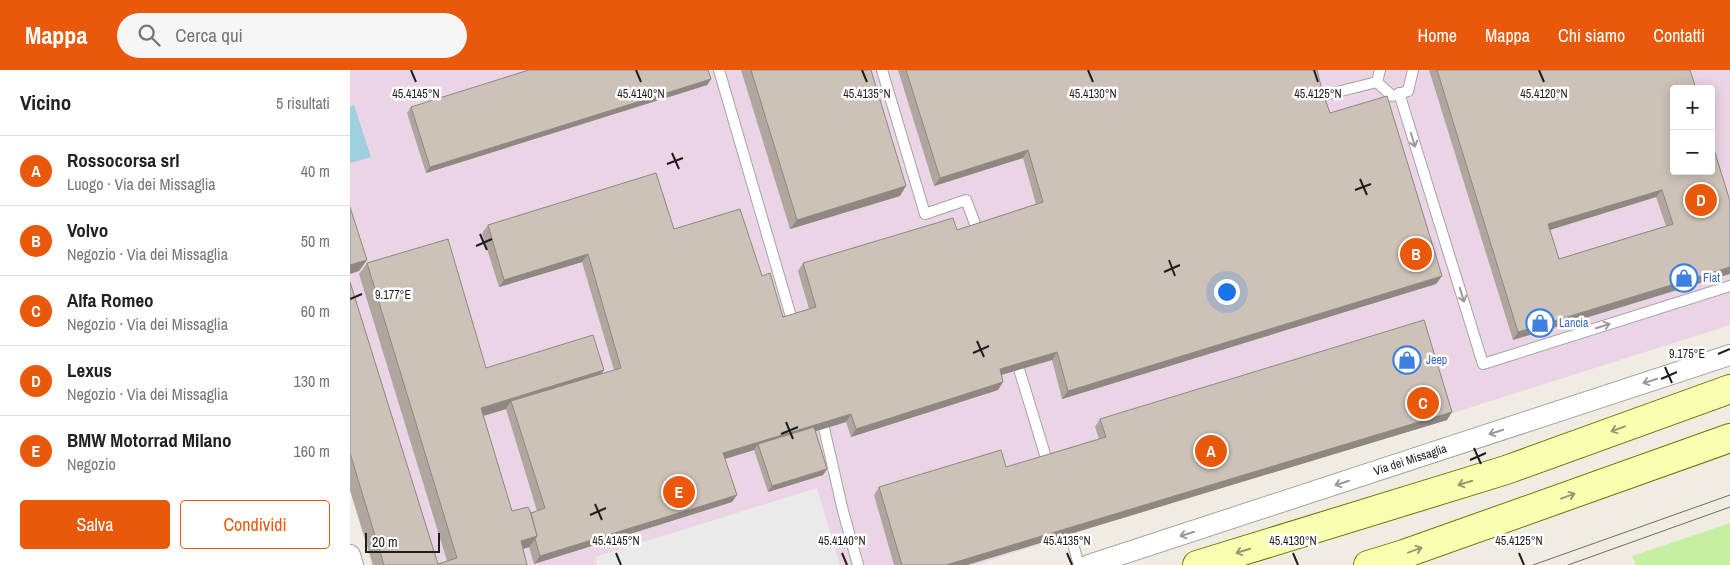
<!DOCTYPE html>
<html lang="it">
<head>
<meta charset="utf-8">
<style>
	:root { --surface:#fff; --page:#f6f6f6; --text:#222; --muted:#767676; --line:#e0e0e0; --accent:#ea580c }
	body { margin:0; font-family:"Archivo Narrow",sans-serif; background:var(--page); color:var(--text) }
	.controls { position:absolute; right:15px; top:15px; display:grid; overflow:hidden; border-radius:5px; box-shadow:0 2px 12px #0003 }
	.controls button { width:45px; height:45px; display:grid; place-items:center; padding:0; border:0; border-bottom:1px solid var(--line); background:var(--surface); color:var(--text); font:25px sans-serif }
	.scale { position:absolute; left:15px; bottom:12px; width:75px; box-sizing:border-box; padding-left:5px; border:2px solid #1e1e1e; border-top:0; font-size:14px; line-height:18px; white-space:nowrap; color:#1e1e1e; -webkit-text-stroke:4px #fff; paint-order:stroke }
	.you { position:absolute; left:876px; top:221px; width:18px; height:18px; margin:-12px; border:4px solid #fff; border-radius:50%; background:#1a73e8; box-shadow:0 0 0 8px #1a73e833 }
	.badge { display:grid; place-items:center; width:32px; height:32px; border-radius:50%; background:var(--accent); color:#fff; font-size:16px; font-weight:700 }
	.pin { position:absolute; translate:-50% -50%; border:2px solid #fff; box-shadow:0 1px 5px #0006 }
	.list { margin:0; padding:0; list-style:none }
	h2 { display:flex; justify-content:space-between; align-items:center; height:65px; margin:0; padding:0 20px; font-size:21px }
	h2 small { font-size:16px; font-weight:400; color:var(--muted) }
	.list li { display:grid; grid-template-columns:32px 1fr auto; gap:15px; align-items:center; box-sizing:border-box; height:70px; padding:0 20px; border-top:1px solid var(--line) }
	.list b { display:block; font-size:19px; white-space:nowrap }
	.list p { margin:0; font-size:16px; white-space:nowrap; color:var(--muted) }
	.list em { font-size:16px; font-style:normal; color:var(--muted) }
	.actions { display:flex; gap:10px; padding:15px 20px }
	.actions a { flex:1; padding:11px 0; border:1px solid var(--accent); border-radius:5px; text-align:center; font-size:18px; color:var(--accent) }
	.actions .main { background:var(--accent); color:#fff }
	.icon { flex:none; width:28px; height:28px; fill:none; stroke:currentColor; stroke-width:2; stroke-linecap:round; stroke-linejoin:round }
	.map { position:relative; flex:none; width:1380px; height:495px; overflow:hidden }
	header { display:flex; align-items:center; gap:30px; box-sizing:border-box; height:70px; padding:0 25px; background:var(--accent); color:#fff }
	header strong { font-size:24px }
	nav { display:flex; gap:28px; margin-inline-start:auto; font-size:18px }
	.search { width:350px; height:45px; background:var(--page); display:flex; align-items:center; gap:12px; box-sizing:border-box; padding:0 18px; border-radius:28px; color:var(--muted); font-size:19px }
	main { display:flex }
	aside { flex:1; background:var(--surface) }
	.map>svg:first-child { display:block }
	.industrial { fill:#ead4e5; fill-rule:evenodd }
	.grass { fill:#c6efa3 }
	.parking { fill:#eaeaea }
	.water { fill:#9ed0e2 }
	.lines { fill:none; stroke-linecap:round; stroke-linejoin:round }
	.lane-casing { stroke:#a5a5a5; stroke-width:12 }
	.street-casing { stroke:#a5a5a5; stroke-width:22 }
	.secondary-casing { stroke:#687900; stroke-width:30 }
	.lane { stroke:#fff; stroke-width:10 }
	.street { stroke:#fff; stroke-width:20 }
	.secondary { stroke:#f8ffb1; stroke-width:28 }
	.tram { stroke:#6c6c6c; stroke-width:1 }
	.wall { fill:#afa79e; fill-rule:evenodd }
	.shaded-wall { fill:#8f8881 }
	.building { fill:#ccc2b8; stroke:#8f8881; fill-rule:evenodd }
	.oneway { stroke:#9a9a9a }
	.oneway2 { stroke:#969a6f }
	.ticks { fill:none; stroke:#1e1e1e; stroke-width:2 }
	.labels { text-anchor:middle; stroke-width:5; stroke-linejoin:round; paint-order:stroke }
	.shop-label { font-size:12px; fill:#366cbe; stroke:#fff; text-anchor:start }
	.street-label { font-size:12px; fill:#1e1e1e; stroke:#fff }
	.ticks-label { font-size:12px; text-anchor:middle; fill:#1e1e1e; stroke:#fff; stroke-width:5; stroke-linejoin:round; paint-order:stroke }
</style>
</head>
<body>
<header>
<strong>Mappa</strong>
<div class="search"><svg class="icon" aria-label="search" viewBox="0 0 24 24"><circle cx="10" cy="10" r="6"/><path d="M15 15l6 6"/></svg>Cerca qui</div>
<nav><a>Home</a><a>Mappa</a><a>Chi siamo</a><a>Contatti</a></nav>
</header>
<main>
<aside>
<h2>Vicino<small>5 risultati</small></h2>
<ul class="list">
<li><span class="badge">A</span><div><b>Rossocorsa srl</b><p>Luogo · Via dei Missaglia</p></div><em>40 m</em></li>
<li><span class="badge">B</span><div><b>Volvo</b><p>Negozio · Via dei Missaglia</p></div><em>50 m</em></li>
<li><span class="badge">C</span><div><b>Alfa Romeo</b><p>Negozio · Via dei Missaglia</p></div><em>60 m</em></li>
<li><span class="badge">D</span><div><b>Lexus</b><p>Negozio · Via dei Missaglia</p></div><em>130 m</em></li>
<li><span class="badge">E</span><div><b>BMW Motorrad Milano</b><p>Negozio</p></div><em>160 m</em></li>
</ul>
<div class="actions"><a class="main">Salva</a><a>Condividi</a></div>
</aside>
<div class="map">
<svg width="1380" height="495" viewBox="0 0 1380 495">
	<rect width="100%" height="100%" fill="#f0ece2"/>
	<path class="industrial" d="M0,0H1380V255L625,495H22L0,422ZM1324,19H1361V101H1324Z"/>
	<polygon class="grass" points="1380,453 1380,495 1286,495 1282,486"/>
	<polygon class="parking" points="467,418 490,495 247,495 245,487"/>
	<polygon class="water" points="4,35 21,87 0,93 0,37"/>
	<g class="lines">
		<g class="lane-casing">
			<g id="lane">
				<polyline points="369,0 442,250"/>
				<polyline points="532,0 575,144 616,130 627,159"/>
				<polyline points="1030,0 1027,12 1042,26 1058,21 1063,0"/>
				<polyline points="1049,23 1133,294 1380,216"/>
				<polyline points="967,27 1027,12"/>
				<polyline points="669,299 697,391"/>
				<polyline points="474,358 493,441 508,495"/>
				<polyline points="720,464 729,495"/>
			</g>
		</g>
		<g class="street-casing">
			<g id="street">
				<polyline points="0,485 3,495"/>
				<path id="s1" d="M739,495L1380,285"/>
			</g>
		</g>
		<g class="secondary-casing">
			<g id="secondary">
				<polyline points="847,495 1156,400 1380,319"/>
				<polyline points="1018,495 1054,484 1380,368"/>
			</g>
		</g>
		<use href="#lane" class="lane"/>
		<use href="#street" class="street"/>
		<use href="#secondary" class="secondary"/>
		<g class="tram">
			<polyline points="1183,495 1380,425"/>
			<polyline points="1218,495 1380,437"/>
		</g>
	</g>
	<g class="wall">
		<polygon points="391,0 521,0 550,126 440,159"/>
		<path d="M548,0H967L972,20L980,43L1092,206L1086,214L712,329L702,290L651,305L648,320L501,367L496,352L466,361L477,399L473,405L418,422L404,380L375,389L382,432L184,494L179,477L173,479L177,495H23L0,420V212L88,494L97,491L9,204L17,193L136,298L252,304L264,300L232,192L149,217L132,163L138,155L324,159L412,206L433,247L459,239L448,201L453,193L607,160L686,134L673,88L584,116ZM156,339L187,441L181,443L162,441L133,346Z"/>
		<path d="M1079,0H1340L1380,131L1163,270ZM1306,127L1316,156L1209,189L1200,160Z"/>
		<polygon points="361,9 357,15 76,103 57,43 61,37"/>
		<polygon points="750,349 1097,350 617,495 544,495 524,425 529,417 656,397 749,369 745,357"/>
	</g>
	<g class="shaded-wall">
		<polygon points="361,9 357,15 76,103 80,97"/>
		<polygon points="678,80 673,88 584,116 590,108"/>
		<polygon points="556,116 550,126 440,159 447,150"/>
		<polygon points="1312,120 1306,127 1193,162 1198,154"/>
		<polygon points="238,184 232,192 149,217 154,210"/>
		<polygon points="17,190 9,201 0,204 0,195"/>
		<polygon points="1380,197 1380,204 1163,270 1168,262"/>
		<polygon points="1092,206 1086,214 712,329 718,321"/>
		<polygon points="707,282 702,290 644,307 650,299"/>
		<polygon points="254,300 246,312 161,331 156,339 123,349 131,338"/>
		<polygon points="653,312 648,320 501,367 506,359"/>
		<polygon points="1102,342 1097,350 617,495 596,495"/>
		<polygon points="501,344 496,352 410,378 408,374 404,380 368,391 373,383"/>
		<polygon points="477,399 473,405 418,422 422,416"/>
		<polygon points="387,425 382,432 184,494 190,486"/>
		<polygon points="187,466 179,477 163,482 171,471"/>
	</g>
	<g class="building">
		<polygon points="179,0 358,0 361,9 80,97 61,37"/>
		<polygon points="401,0 521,0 556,116 447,150"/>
		<polygon points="556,0 967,0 972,20 980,43 1037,26 1092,206 718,321 707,282 650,299 653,312 506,359 501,344 373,383 387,425 190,486 185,469 187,466 181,443 195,438 161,331 271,298 238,184 154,210 138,155 306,103 324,159 390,139 412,206 420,203 433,247 466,237 453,193 603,148 607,160 693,132 678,80 590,108"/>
		<path d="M1087,0H1340L1346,19H1324V101H1361V70L1380,131V197L1168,262ZM1312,120L1323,154L1209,189L1198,154Z"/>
		<polygon points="0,137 17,190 0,195"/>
		<polygon points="98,169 136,298 243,265 254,300 131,338 162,441 178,437 180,441 187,466 171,471 177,495 34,495 0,383 0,212 88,494 107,488 17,193"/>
		<polygon points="1074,250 1102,342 596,495 552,495 529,417 651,380 656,397 756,367 750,349"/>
		<polygon points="464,357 477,399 422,416 408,374"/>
	</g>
	<defs><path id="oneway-shaft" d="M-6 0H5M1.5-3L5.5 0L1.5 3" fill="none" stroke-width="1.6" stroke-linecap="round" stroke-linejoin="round" transform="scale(1.25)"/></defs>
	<g class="oneway">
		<use href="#oneway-shaft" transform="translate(1063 70) rotate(73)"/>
		<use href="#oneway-shaft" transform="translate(1112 225) rotate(73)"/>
		<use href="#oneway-shaft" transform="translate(1253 256) rotate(-18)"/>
		<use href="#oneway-shaft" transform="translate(1300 311) rotate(162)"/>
		<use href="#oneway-shaft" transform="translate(1146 362) rotate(162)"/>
		<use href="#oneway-shaft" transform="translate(992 413) rotate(162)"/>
		<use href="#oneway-shaft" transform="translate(837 464) rotate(162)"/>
	</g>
	<g class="oneway2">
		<use href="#oneway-shaft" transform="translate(1268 359) rotate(160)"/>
		<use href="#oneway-shaft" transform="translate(1115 413) rotate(163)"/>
		<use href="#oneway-shaft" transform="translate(1218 426) rotate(-20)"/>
		<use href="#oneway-shaft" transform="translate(1065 480) rotate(-20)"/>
		<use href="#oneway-shaft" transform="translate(893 481) rotate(163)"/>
	</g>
	<path class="ticks" d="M61,0L66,12M286,0L291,12M512,0L517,12M738,0L743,12M964,0L968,12M1189,0L1194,12M322,83L329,99M317,94L333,88M1010,109L1017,125M1005,120L1021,114M130,164L137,180M126,176L142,169M819,190L825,206M814,202L830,195M0,229L12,224M627,271L634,287M623,283L639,276M1368,284L1380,279M1315,297L1322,313M1311,309L1327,302M436,352L443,369M431,364L448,357M1124,378L1131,394M1120,390L1136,383M245,434L252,450M240,445L256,438M266,483L271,495M492,483L497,495M717,483L722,495M943,483L948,495M1169,483L1174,495"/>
	<defs>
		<g id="shop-ring" transform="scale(1.4375)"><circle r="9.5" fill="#fff" stroke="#3f7fe0" stroke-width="1.5"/><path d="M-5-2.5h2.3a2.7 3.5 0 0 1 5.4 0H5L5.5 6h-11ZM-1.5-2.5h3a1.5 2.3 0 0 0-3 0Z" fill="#3f7fe0"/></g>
	</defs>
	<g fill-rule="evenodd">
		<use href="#shop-ring" x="1334" y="208"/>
		<use href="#shop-ring" x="1190" y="253"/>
		<use href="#shop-ring" x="1057" y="290"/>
	</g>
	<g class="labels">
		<g class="shop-label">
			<text x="1353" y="212">Fiat</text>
			<text x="1209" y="257">Lancia</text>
			<text x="1076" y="294">Jeep</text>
		</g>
		<g class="street-label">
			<text dy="4" stroke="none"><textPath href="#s1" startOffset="338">Via dei Missaglia</textPath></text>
		</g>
	</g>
	<g class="ticks-label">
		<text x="66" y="28">45.4145°N</text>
		<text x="291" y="28">45.4140°N</text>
		<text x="517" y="28">45.4135°N</text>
		<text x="743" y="28">45.4130°N</text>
		<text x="968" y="28">45.4125°N</text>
		<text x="1194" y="28">45.4120°N</text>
		<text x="43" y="229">9.177°E</text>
		<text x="1337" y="288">9.175°E</text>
		<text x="266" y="475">45.4145°N</text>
		<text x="492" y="475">45.4140°N</text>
		<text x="717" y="475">45.4135°N</text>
		<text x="943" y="475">45.4130°N</text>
		<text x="1169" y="475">45.4125°N</text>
	</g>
</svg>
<div class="controls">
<button>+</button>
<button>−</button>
</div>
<div class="scale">20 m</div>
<div class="you"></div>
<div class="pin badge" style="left:861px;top:381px">A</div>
<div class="pin badge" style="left:1066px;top:184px">B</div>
<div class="pin badge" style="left:1073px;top:333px">C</div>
<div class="pin badge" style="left:1351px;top:130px">D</div>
<div class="pin badge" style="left:329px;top:422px">E</div>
</div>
</main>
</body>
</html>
